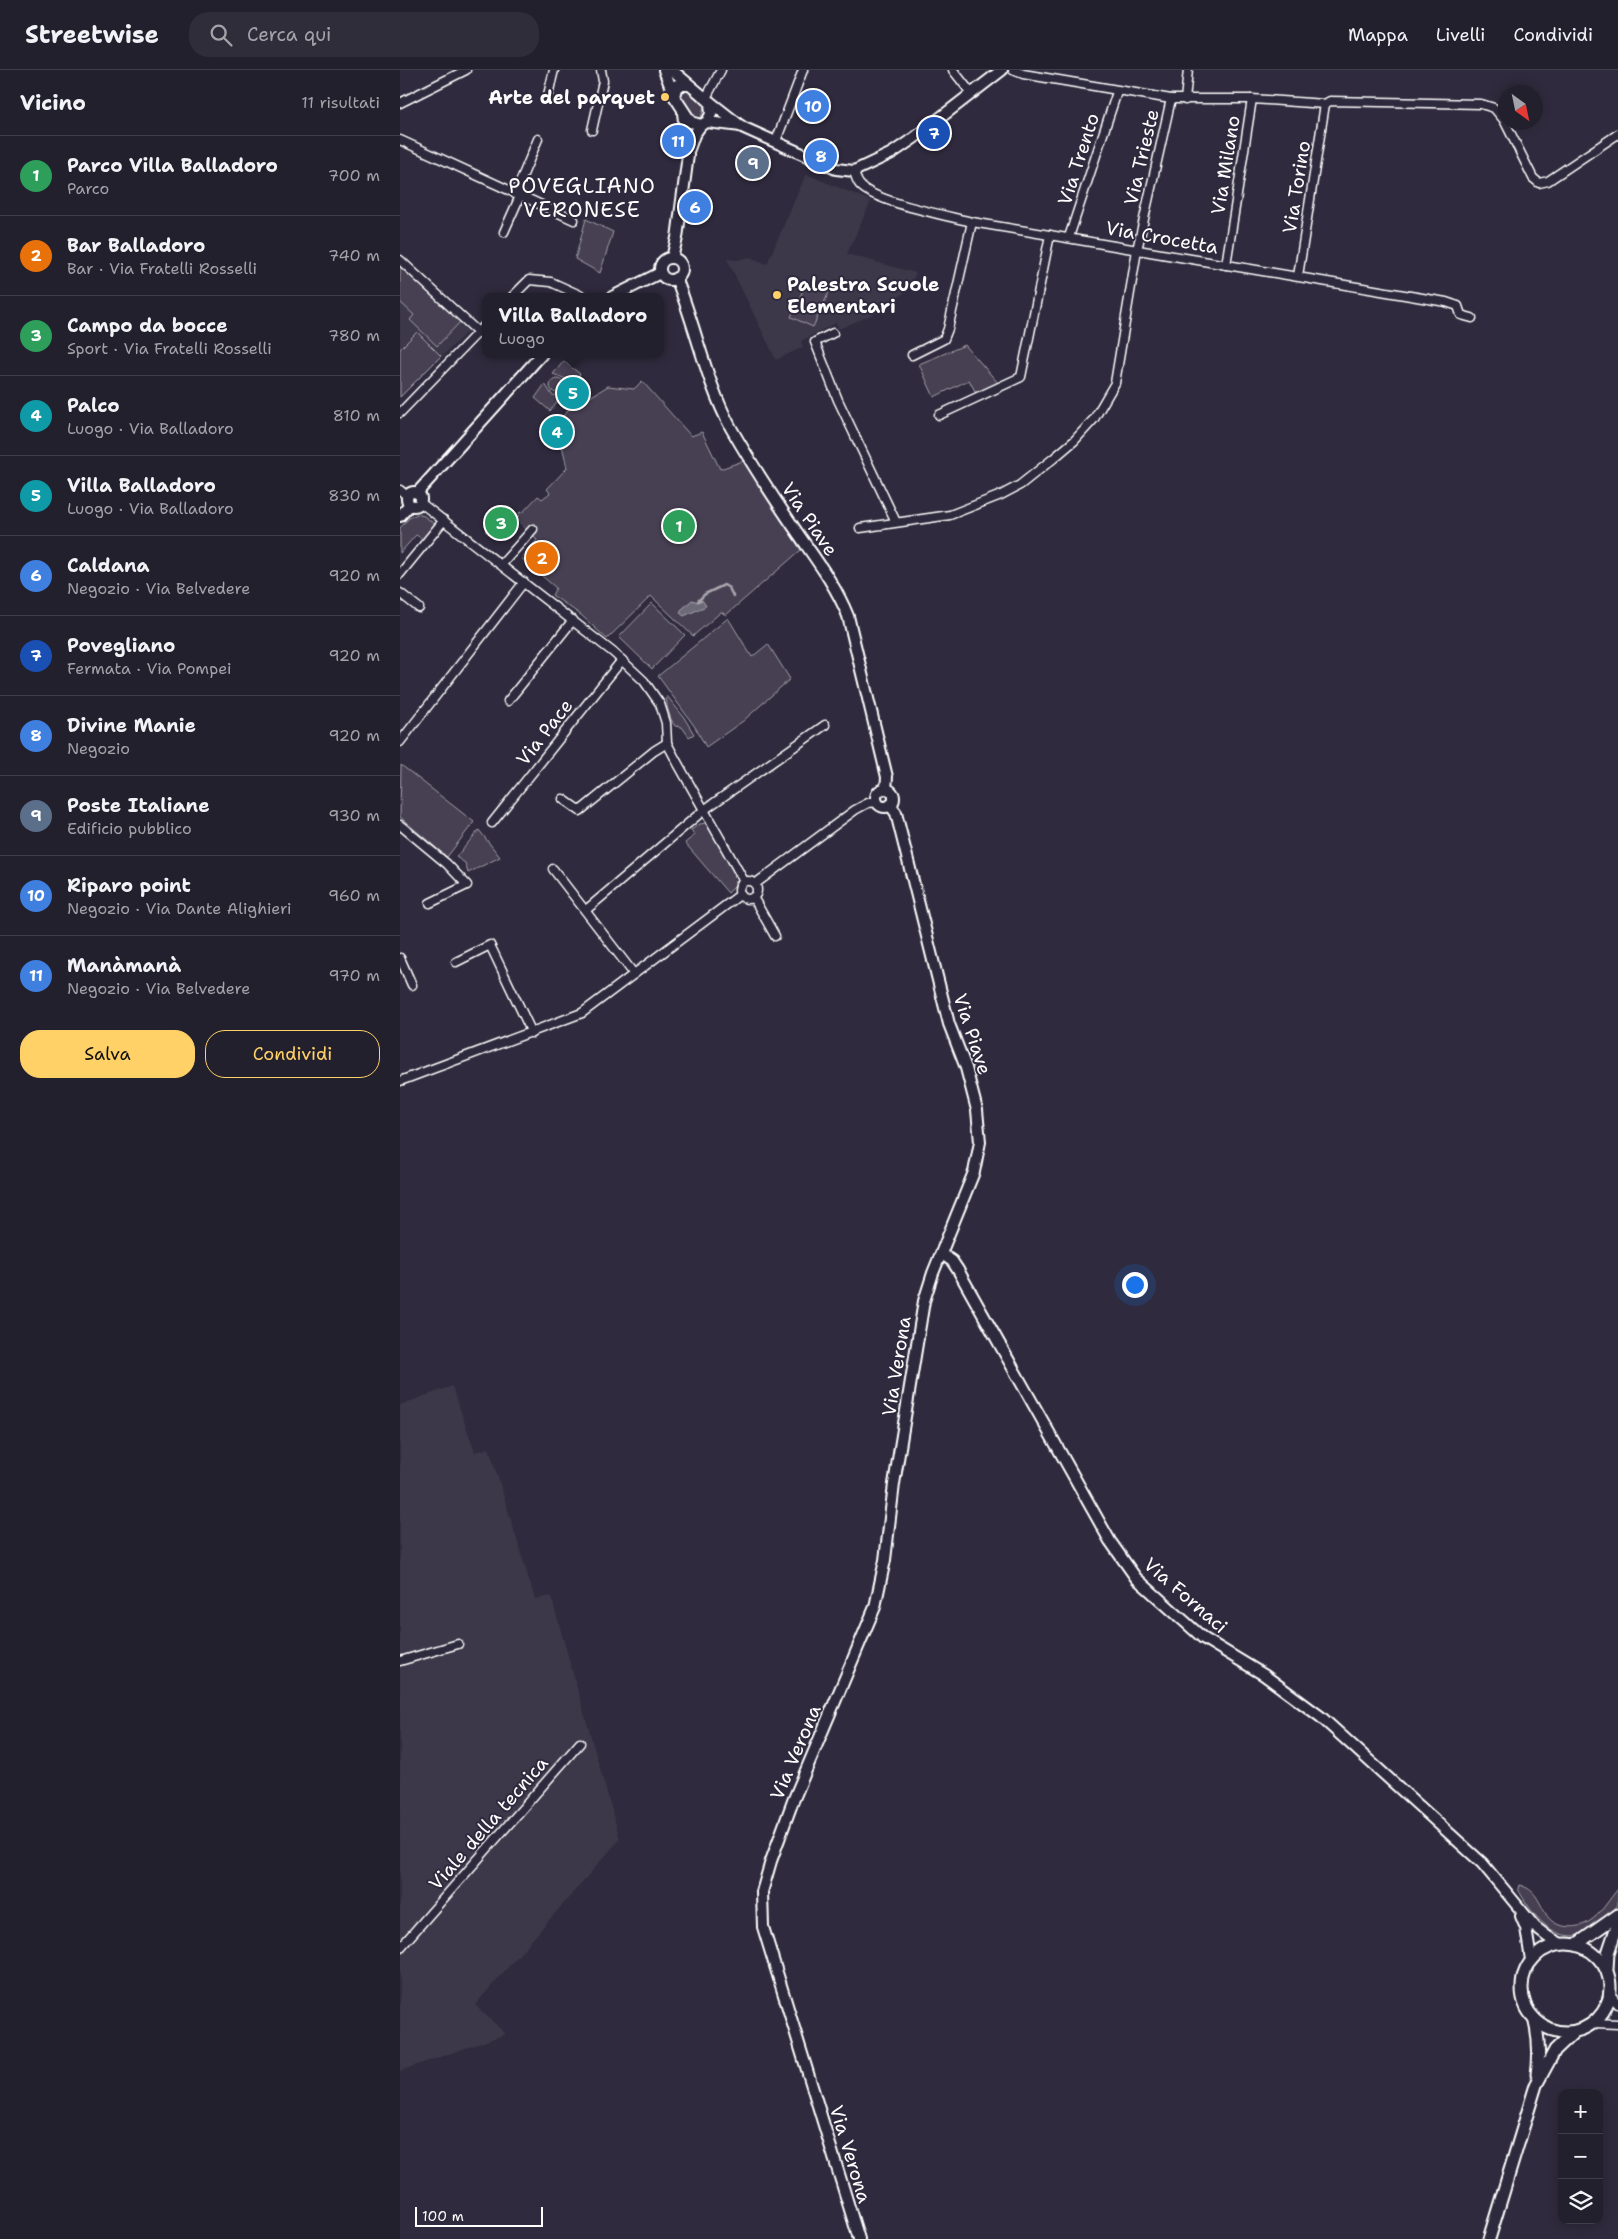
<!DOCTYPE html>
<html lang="it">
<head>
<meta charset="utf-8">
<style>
	:root { --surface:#23202e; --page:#2f2d3a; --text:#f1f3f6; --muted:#a3a3aa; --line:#403e4a; --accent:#ffd166 }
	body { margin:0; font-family:"Shantell Sans",sans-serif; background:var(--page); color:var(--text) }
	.controls { position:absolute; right:15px; bottom:15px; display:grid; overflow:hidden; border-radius:10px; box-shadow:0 2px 12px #0003 }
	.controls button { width:45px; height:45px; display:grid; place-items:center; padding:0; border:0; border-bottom:1px solid var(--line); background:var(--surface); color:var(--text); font:25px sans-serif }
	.compass { position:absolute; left:1098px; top:15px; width:45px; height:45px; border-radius:50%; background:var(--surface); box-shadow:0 2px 12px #0003; rotate:147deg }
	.scale { position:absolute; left:15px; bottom:12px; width:128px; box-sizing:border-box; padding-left:5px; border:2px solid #fff; border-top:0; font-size:14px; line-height:18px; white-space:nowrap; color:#fff; -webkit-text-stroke:4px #2f2a3d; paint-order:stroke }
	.you { position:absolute; left:734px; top:1214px; width:18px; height:18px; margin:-12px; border:4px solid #fff; border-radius:50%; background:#1a73e8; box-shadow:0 0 0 8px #1a73e833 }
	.badge { display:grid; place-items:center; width:32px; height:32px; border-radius:50%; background:var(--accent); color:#fff; font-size:16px; font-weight:700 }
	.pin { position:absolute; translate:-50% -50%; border:2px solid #fff; box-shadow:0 1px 5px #0006 }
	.popup { position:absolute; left:82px; top:223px; width:182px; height:65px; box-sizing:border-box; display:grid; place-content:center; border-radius:10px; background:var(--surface); filter:drop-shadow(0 1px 4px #0005); font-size:16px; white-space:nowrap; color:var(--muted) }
	.popup b { font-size:19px; color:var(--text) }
	.popup::after { content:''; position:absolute; left:50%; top:100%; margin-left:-10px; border:10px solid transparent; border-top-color:var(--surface) }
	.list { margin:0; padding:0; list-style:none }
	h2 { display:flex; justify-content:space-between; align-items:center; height:65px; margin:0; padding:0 20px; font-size:21px }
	h2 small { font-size:16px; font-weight:400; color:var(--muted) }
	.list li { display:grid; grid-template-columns:32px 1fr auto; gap:15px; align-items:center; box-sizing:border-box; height:80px; padding:0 20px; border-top:1px solid var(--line) }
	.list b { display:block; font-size:19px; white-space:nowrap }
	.list p { margin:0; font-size:16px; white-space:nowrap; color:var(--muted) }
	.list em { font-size:16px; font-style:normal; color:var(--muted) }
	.actions { display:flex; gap:10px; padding:15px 20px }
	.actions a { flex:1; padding:11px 0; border:1px solid var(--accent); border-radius:20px; text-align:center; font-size:18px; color:var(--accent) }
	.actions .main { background:var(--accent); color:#111 }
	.icon { flex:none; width:28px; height:28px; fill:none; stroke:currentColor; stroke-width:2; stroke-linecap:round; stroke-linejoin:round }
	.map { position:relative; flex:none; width:1218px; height:2169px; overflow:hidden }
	header { display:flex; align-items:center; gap:30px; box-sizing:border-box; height:70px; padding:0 25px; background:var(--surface); border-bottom:1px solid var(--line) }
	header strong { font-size:24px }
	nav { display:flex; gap:28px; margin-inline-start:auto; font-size:18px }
	.search { width:350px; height:45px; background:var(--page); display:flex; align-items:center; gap:12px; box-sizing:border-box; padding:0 18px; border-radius:20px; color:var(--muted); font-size:19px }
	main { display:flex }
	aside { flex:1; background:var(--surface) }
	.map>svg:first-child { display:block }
	.built { fill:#3c3749 }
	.green { fill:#464152; stroke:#a2a0a8 }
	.water { fill:#6d6a77; stroke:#a7a6ad }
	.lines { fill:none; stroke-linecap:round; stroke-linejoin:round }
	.stream { stroke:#a7a6ad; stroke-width:2.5 }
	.street-casing { stroke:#fff; stroke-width:11 }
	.secondary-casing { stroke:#fff; stroke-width:14 }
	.primary-casing { stroke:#fff; stroke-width:15 }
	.street { stroke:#2f2a3d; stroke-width:8 }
	.secondary { stroke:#2f2a3d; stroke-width:10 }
	.primary { stroke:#2f2a3d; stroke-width:11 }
	.poi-dot { fill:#ffd166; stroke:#2f2a3d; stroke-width:2 }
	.labels { text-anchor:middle; stroke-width:4; stroke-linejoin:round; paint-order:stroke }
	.poi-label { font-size:19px; font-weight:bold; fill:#fff; stroke:#2f2a3d; text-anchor:end }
	.street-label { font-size:19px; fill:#fff; stroke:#2f2a3d }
	.quarter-label { font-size:21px; letter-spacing:1px; fill:#fff; stroke:#2f2a3d }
</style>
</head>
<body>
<header>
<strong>Streetwise</strong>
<div class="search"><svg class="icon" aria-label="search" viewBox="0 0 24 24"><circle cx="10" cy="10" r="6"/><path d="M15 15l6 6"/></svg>Cerca qui</div>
<nav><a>Mappa</a><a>Livelli</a><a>Condividi</a></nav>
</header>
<main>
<aside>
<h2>Vicino<small>11 risultati</small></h2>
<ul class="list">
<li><span class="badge" style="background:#2e9e5b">1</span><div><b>Parco Villa Balladoro</b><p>Parco</p></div><em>700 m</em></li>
<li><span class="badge" style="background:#e8710a">2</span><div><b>Bar Balladoro</b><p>Bar · Via Fratelli Rosselli</p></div><em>740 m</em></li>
<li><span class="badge" style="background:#2e9e5b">3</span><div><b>Campo da bocce</b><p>Sport · Via Fratelli Rosselli</p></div><em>780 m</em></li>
<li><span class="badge" style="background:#0f9aa8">4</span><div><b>Palco</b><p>Luogo · Via Balladoro</p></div><em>810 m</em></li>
<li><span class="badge" style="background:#0f9aa8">5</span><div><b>Villa Balladoro</b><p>Luogo · Via Balladoro</p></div><em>830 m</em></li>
<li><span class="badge" style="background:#3f7fe0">6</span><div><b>Caldana</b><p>Negozio · Via Belvedere</p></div><em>920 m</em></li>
<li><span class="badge" style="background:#1a4fb4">7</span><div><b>Povegliano</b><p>Fermata · Via Pompei</p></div><em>920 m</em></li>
<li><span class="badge" style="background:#3f7fe0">8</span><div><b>Divine Manie</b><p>Negozio</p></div><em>920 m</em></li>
<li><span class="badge" style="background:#5c6f8a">9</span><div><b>Poste Italiane</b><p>Edificio pubblico</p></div><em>930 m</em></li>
<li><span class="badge" style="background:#3f7fe0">10</span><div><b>Riparo point</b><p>Negozio · Via Dante Alighieri</p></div><em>960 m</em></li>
<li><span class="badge" style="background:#3f7fe0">11</span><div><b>Manàmanà</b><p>Negozio · Via Belvedere</p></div><em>970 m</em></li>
</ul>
<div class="actions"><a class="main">Salva</a><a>Condividi</a></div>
</aside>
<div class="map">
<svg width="1218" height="2169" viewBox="0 0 1218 2169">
	<rect width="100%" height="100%" fill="#2f2a3d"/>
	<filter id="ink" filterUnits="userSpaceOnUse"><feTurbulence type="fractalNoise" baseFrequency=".02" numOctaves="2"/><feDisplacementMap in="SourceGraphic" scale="10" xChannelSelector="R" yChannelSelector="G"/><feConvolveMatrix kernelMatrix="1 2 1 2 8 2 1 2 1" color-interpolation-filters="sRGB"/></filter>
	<g filter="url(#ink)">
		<g class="built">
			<polygon points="406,104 471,131 447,184 516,203 508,220 478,242 439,259 436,253 401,271 403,277 376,290 327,189 337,190 350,187 367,194"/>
			<polygon points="0,192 71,258 0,328"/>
			<polygon points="52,1316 75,1382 89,1378 135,1529 151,1526 220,1769 75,1935 106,1964 0,2001 0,1335"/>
		</g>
		<g class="green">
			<polygon points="284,21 288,21 304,37 301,48 297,49 290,45 281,26"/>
			<polygon points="186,149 213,162 200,203 175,189"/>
			<polygon points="0,194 61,251 37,276 10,250 14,245 0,232"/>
			<polygon points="407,211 429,222 413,257 391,247"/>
			<polygon points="17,262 41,286 0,327 0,279"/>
			<polygon points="565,275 599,314 577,325 569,310 534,327 519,294"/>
			<polygon points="164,291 180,304 168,318 166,309 153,304"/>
			<circle cx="157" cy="316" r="7"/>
			<polygon points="242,311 291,366 302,362 320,399 343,391 401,480 326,545 321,542 293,566 251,526 207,569 181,545 152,525 156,518 121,488 137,470 125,459 117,448 120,442 122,443 138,426 142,429 150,423 147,419 167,398 162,375 150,362 183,322 190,327 208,316 234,319"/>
			<polygon points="145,314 152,325 162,326 150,341 135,328"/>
			<polygon points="108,437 116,444 94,468 85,461"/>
			<polygon points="17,444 24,446 36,455 23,469 16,465 0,483 0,458 9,448"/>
			<polygon points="252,533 285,565 252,599 219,567"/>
			<polygon points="328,548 352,587 368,574 390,609 343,651 306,677 295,657 258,606"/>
			<path d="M267,626L283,646L294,664L289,667L282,657L275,656C270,650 265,632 267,626Z"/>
			<polygon points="1,695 74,752 47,787 0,747"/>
			<polygon points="306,753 310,756 334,799 335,816 328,823 285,773 295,765 291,760 300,754"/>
			<polygon points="79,760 100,787 68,803 65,793 56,787"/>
			<path d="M1119,1815C1136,1819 1138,1831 1146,1844C1154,1859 1177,1860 1190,1851C1201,1844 1209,1829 1218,1819V1835C1209,1844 1199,1859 1187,1863C1154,1876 1131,1843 1118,1819Z"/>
		</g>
		<polygon class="water" points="292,530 298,532 302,530 306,536 284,546 280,543 281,540"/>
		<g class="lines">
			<polyline class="stream" points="298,531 305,524 324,515 329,518 333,526"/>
			<g class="street-casing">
				<g id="street">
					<polyline points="553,0 571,23"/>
					<polyline points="613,0 623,4 771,29 852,29 925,34 930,31 1081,34 1094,38 1104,50 1133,108 1139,113 1148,111 1218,64"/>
					<polyline points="306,28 321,0"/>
					<polyline points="147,29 154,0"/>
					<polyline points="785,30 788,0"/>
					<polyline points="0,33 66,0"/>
					<polyline points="192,60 203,11 201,0"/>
					<polyline points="0,70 174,150"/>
					<polyline points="376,71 403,0"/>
					<path d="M454,101C455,105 457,112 460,115C474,132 549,146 572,152L1046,232L1058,236L1061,245L1072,248"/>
					<polyline points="115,124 138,69"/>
					<polyline points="104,162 120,126"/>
					<polyline points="669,167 717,22"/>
					<polyline points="0,190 78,262"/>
					<polyline points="826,195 852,29"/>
					<polyline points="898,206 925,34"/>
					<polyline points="112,227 129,210 151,212 184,227"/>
					<polyline points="433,263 415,272 438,330 496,452"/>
					<polyline points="512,285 544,269 548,259 572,152"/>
					<polyline points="0,343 86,254"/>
					<polyline points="539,345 621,307 650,165"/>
					<polyline points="0,420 7,426"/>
					<polyline points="21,433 214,583 244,611 260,634 266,653 267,673 277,692 344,811"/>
					<polyline points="460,458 550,445 601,425 620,415 654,388 674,371 694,349 715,313 737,180 771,29"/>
					<polyline points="102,494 133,459"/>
					<polyline points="0,504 44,450"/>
					<polyline points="0,523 19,538"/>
					<polyline points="108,631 173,550"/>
					<polyline points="0,672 124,512"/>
					<polyline points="163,729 180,741 254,681 267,673"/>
					<polyline points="92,753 222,590"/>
					<polyline points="0,755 47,794 67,815 30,833"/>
					<polyline points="153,799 234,904"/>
					<circle cx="348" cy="820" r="9"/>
					<polyline points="355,814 455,740 468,733 478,732"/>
					<polyline points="353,827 375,866"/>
					<polyline points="186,840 304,740 425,655"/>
					<polyline points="0,888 12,915"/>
					<polyline points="56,892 90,875 132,963"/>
					<polyline points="0,1011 182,943 341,824"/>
					<polyline points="0,1591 58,1574"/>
					<polyline points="0,1878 180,1673"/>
					<polyline points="1210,1924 1218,1934"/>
					<polyline points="1194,1953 1218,1954"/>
				</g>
			</g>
			<g class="secondary-casing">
				<g id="secondary">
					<polyline points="264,0 274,26"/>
					<polyline points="272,0 310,32 311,44 307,52 301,55 291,52 274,26 277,15 287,15"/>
					<polyline points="310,32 342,57 436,99 454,101 492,83 514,68 602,0"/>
					<polyline points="307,52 341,56"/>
					<polyline points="289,79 294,65 301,55"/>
					<polyline points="272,188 277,168 288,85 283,43"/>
					<circle cx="271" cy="199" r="11"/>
					<path d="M276,208C296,257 306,312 331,358C352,395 375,430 399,465C417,491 436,516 448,546L487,707L486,719"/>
					<polyline points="212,227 260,203"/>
					<circle cx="14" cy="429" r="7"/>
					<polyline points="17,423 142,284"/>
					<polyline points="0,446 9,436"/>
					<circle cx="485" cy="728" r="9"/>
					<polyline points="542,1184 552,1191 558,1200 710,1471 736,1508 803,1568 864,1605 921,1647 1082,1793 1135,1857 1148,1867 1161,1874"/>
					<polyline points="1121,1846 1126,1858 1131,1890"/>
					<polyline points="459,2169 363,1857 362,1822 371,1791 393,1731 475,1537 485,1490 494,1414 524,1231 533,1203 574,1102 580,1072 577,1040 566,998 549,954 496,743 490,735"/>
				</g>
			</g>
			<g class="primary-casing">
				<g id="primary">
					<circle cx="1166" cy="1918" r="44"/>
					<polyline points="1177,1874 1218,1845"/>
					<polyline points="1207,1899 1208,1883 1218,1853"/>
					<path d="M1134,1948C1139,1967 1140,1984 1137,2004"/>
					<polyline points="1089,2169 1136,2015 1155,1980 1175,1961"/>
				</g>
			</g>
			<use href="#street" class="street"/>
			<use href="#secondary" class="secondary"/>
			<use href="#primary" class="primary"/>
		</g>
	</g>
	<g class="poi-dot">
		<circle cx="265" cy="27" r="5"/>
		<circle cx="377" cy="225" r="5"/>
	</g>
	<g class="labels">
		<g class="poi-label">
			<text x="255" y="34">Arte del parquet</text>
			<text x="387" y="221" text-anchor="start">Palestra Scuole<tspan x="387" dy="22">Elementari</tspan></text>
		</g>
		<g class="street-label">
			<text transform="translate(741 87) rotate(-77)" y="7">Via Trieste</text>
			<text transform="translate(678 89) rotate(-72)" y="7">Via Trento</text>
			<text transform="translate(825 95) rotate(-81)" y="7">Via Milano</text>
			<text transform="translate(896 117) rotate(-81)" y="7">Via Torino</text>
			<text transform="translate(762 167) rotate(10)" y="7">Via Crocetta</text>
			<text transform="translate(410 449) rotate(56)" y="7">Via Piave</text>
			<text transform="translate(144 662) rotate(-52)" y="7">Via Pace</text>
			<text transform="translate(573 964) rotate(72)" y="7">Via Piave</text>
			<text transform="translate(496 1296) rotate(-81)" y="7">Via Verona</text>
			<text transform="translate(786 1525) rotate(41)" y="7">Via Fornaci</text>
			<text transform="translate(395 1682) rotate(-67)" y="7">Via Verona</text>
			<text transform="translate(88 1753) rotate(-49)" y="7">Viale della tecnica</text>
			<text transform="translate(451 2084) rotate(73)" y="7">Via Verona</text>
		</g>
		<g class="quarter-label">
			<text x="182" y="123">POVEGLIANO<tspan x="182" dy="24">VERONESE</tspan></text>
		</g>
	</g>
</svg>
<div class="controls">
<button>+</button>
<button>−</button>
<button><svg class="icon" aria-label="layers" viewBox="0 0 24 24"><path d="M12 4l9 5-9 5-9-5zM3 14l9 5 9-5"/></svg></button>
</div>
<svg class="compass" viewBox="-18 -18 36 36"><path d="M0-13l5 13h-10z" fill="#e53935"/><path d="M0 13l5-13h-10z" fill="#a3a3aa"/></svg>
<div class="scale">100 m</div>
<div class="you"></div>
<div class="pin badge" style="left:279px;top:456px;background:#2e9e5b">1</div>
<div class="pin badge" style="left:142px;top:488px;background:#e8710a">2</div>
<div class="pin badge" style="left:101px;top:453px;background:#2e9e5b">3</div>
<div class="pin badge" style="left:157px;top:362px;background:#0f9aa8">4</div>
<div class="pin badge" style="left:173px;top:323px;background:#0f9aa8">5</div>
<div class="popup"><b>Villa Balladoro</b>Luogo</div>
<div class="pin badge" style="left:295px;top:137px;background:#3f7fe0">6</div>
<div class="pin badge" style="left:534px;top:63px;background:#1a4fb4">7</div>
<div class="pin badge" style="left:421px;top:86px;background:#3f7fe0">8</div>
<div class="pin badge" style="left:353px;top:93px;background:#5c6f8a">9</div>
<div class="pin badge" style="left:413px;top:36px;background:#3f7fe0">10</div>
<div class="pin badge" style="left:278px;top:71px;background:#3f7fe0">11</div>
</div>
</main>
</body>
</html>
